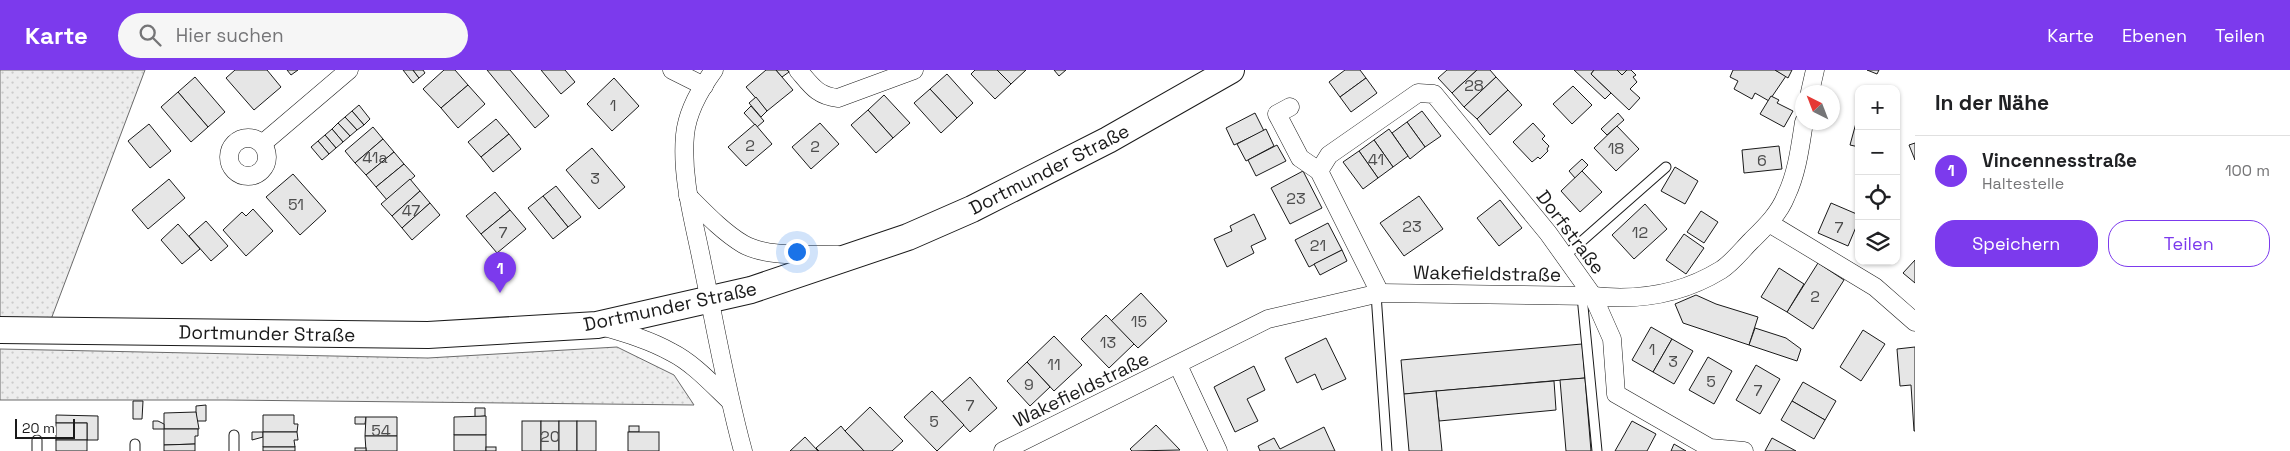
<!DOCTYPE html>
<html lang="de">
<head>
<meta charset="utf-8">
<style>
	:root { --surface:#fff; --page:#f6f6f6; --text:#202124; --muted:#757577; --line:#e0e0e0; --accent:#7c3aed }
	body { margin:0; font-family:"Space Grotesk",sans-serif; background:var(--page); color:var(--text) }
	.controls { position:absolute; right:15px; top:15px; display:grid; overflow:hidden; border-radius:10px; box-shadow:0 1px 4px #0004 }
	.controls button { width:45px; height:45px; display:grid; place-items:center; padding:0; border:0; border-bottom:1px solid var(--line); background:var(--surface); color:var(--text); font:25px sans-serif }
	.compass { position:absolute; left:1795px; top:15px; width:45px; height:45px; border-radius:50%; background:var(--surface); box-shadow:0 1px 4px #0004; rotate:318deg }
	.scale { position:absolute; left:15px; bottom:12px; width:60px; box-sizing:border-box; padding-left:5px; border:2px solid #1a1a1a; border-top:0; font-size:14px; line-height:18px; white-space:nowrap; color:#1a1a1a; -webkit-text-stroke:4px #fff; paint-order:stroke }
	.you { position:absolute; left:796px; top:181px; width:18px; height:18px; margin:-12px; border:4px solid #fff; border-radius:50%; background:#1a73e8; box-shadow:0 0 0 8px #1a73e833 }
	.badge { display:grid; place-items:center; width:32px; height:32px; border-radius:50%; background:var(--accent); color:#fff; font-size:16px; font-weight:700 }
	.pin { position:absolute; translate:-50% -41px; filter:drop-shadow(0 1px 2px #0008) }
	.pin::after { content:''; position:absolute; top:26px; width:18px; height:15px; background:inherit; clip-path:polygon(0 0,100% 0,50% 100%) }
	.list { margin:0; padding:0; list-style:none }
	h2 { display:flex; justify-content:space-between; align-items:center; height:65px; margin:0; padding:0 20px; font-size:21px }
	h2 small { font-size:16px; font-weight:400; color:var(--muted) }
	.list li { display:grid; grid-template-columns:32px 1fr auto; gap:15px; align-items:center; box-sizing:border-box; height:70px; padding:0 20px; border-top:1px solid var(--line) }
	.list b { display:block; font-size:19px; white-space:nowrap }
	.list p { margin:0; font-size:16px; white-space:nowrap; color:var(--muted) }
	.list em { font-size:16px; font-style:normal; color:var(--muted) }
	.actions { display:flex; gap:10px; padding:15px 20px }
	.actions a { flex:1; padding:11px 0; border:1px solid var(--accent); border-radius:20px; text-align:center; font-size:18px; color:var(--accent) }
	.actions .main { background:var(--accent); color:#fff }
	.icon { flex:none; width:28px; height:28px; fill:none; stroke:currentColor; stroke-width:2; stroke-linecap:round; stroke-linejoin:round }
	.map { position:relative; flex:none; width:1915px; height:381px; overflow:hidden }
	header { display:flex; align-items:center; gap:30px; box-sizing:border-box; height:70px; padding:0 25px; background:var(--accent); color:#fff }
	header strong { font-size:24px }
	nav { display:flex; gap:28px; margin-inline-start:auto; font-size:18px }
	.search { width:350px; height:45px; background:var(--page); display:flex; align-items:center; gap:12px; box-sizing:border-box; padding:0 18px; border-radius:28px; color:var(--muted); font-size:19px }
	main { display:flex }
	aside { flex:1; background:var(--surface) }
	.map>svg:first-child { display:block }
	.grass { fill:url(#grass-dots); stroke:#6a6a6a }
	.building { fill:#e6e6e6; stroke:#1a1a1a }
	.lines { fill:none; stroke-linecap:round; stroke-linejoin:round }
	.lane-casing { stroke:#1a1a1a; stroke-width:11 }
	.street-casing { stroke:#1a1a1a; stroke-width:19 }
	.secondary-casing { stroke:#1a1a1a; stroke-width:28 }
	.lane { stroke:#fff; stroke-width:9 }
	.street { stroke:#fff; stroke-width:18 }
	.secondary { stroke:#fff; stroke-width:26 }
	.labels { text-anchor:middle; stroke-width:4; stroke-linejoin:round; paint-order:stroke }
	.number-label { font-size:16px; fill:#4d4d4d }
	.street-label { font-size:19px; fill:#1a1a1a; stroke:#fff }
</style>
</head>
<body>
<header>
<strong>Karte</strong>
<div class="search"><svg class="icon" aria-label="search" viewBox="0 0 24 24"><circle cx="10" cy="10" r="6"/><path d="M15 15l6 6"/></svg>Hier suchen</div>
<nav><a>Karte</a><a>Ebenen</a><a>Teilen</a></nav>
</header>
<main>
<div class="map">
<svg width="1915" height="381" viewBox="0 0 1915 381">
	<defs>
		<pattern id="grass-dots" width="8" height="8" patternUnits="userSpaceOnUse" patternTransform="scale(1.25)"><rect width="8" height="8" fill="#ededed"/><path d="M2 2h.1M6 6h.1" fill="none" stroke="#cbcbcb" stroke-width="1.8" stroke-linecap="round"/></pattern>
	</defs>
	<rect width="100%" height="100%" fill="#fff"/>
	<g class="grass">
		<polygon points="0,0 145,0 47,260 0,260"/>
		<polygon points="617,277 674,305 694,335 225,330 0,330 0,279 428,288"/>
	</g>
	<g class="building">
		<polygon points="235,0 267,0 281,17 254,40 226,8"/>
		<polygon points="287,0 298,0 291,5"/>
		<polygon points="403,0 413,0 419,8 413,13"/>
		<polygon points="413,0 423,0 425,3 419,8"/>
		<polygon points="444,0 455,0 468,15 441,38 423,19"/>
		<polygon points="487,0 510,0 549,46 535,58"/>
		<polygon points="541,0 565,0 575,12 561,24"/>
		<polygon points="766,0 776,0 793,20 767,41 746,17"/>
		<polygon points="776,0 787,0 789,2 782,7"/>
		<polygon points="975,0 997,0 1011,14 995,29 971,4"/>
		<polygon points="997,0 1026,0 1011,14"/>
		<polygon points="1054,0 1066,0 1059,6"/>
		<polygon points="1345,0 1360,0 1366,8 1340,27 1329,12"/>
		<polygon points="1447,0 1477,0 1452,23 1438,8"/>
		<polygon points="1477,0 1490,0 1496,7 1464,37 1452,23"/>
		<polygon points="1574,0 1594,0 1591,4 1611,23 1605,29"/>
		<polygon points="1594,0 1617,0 1622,5 1627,0 1631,0 1636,5 1633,7 1637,12 1630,19 1640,28 1629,40 1591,4"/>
		<polygon points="1617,0 1627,0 1622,5"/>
		<polygon points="1733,0 1775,0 1786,6 1769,31 1755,23 1752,29 1734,19 1738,11 1730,7"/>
		<polygon points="1775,0 1792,0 1788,8"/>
		<polygon points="1867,0 1879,0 1877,4"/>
		<polygon points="947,4 973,33 957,48 930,19"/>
		<polygon points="195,7 225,42 208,57 178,22"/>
		<polygon points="1496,7 1508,20 1477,49 1464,37"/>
		<polygon points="614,8 639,36 612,61 587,34"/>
		<polygon points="1366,8 1377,23 1351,42 1340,27"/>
		<polygon points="468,15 485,34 458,58 441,38"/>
		<polygon points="1573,16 1592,35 1572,54 1553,34"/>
		<polygon points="930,19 957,48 941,63 914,33"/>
		<polygon points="1508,20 1522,35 1490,65 1477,49"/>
		<polygon points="178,22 208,57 191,72 161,37"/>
		<polygon points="884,25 910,53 893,68 868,40"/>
		<polygon points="1771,26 1779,30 1777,33 1793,41 1784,57 1760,44"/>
		<polygon points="756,27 767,41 761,47 749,33"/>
		<polygon points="359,35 370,49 364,55 352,41"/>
		<polygon points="751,36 764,51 757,57 744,43"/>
		<polygon points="868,40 893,68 876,83 851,55"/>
		<polygon points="352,41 364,55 357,60 345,47"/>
		<polygon points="1422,41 1441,66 1425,77 1407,52"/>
		<polygon points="1859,42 1859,77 1850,75"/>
		<polygon points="1255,43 1264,61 1234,75 1226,58"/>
		<polygon points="1618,43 1624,50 1607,65 1601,59"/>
		<polygon points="345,47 357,60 350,66 338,53"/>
		<polygon points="496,49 509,64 481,87 468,72"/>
		<polygon points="1407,52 1425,77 1410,89 1392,63"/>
		<polygon points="338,53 350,66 343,72 332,59"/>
		<polygon points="820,53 839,74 811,99 792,77"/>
		<polygon points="1533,53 1545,66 1542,69 1549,76 1547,79 1548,81 1540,89 1538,87 1532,92 1513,72"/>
		<polygon points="149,54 171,81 150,98 128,71"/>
		<polygon points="755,54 772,74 746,96 728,77"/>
		<polygon points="1617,56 1639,79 1616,101 1594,78"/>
		<polygon points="373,57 383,69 355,93 345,81"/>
		<polygon points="332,59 343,72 336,78 325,65"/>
		<polygon points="1266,59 1274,76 1246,91 1237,74"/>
		<polygon points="1389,59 1408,86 1393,97 1374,70"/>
		<polygon points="509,64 521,79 493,102 481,87"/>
		<polygon points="325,65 336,78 329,84 318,71"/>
		<polygon points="383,69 394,82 366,105 355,93"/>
		<polygon points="1374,70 1393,97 1378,108 1359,81"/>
		<polygon points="318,71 329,84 322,90 311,77"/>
		<polygon points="1915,73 1915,90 1909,75"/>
		<polygon points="1277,75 1286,91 1256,106 1248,90"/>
		<polygon points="1779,76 1782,99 1744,103 1742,80"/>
		<polygon points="592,78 625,117 599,139 566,100"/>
		<polygon points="1359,81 1378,108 1363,119 1343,92"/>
		<polygon points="394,82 404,94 376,117 366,105"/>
		<polygon points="1582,89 1588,95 1575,108 1569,101"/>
		<polygon points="404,94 415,106 387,130 376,117"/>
		<polygon points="1675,97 1698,111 1685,134 1661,121"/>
		<polygon points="1303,101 1322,138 1290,154 1271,118"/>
		<polygon points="1582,101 1602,122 1580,142 1561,121"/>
		<polygon points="293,104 326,141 300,165 266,127"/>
		<polygon points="169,109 185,128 148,159 132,140"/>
		<polygon points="410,109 420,121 392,146 381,134"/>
		<polygon points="556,116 581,147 568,157 543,126"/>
		<polygon points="420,121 430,133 402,158 392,146"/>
		<polygon points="495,122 510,140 481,164 466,146"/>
		<polygon points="543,126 568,157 553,169 528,138"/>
		<polygon points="1419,126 1443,159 1404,186 1380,153"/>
		<polygon points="1500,130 1522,158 1499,176 1477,148"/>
		<polygon points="430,133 440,145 412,170 402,158"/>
		<polygon points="1831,133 1859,145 1859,150 1848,176 1818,163"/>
		<polygon points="1645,134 1667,159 1634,189 1612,165"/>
		<polygon points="253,139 273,161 246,186 223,160 242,142 246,146"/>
		<polygon points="510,140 526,159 497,183 481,164"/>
		<polygon points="1701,141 1718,152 1704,173 1687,162"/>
		<polygon points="1254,144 1266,169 1251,176 1254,183 1227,197 1214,169 1232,161 1230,156"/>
		<polygon points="206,151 228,176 211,191 189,166"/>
		<polygon points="1328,153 1342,180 1309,197 1295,170"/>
		<polygon points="178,154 200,179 182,194 161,170"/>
		<polygon points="1684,164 1704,178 1686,204 1666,190"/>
		<polygon points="1342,180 1347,191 1320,205 1314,194"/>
		<polygon points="1915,190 1915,213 1903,203"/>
		<polygon points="1818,193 1844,210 1813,259 1787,242"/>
		<polygon points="1779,198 1804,214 1787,242 1761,227"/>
		<polygon points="1141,223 1167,251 1138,278 1111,251"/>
		<polygon points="1696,225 1716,234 1758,247 1749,275 1683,253 1675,234"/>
		<polygon points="1106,245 1134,274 1109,298 1081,269"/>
		<polygon points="1651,257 1672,269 1653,302 1632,290"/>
		<polygon points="1755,258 1786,268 1801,279 1797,291 1749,275"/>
		<polygon points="1863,260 1885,274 1861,311 1840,297"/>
		<polygon points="1054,266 1082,295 1054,321 1027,292"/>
		<polygon points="1326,268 1346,309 1322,320 1315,304 1297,313 1285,288"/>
		<polygon points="1672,269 1693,281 1674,314 1653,302"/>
		<polygon points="1582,274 1585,308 1404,324 1401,290"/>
		<polygon points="1915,277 1915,361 1914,361 1911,315 1900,316 1897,279"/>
		<polygon points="1708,287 1732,301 1714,334 1689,320"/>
		<polygon points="1027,292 1050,317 1030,336 1007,311"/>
		<polygon points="1756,295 1780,309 1760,344 1736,330"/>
		<polygon points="1254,296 1265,320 1247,329 1258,351 1235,362 1214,317"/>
		<polygon points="970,307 997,338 970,362 942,332"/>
		<polygon points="1585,308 1591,381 1566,381 1560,310"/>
		<polygon points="1554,311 1556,340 1439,351 1436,321"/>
		<polygon points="1803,312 1836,331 1825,350 1792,331"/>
		<polygon points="932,321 964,355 937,381 904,347"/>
		<polygon points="1436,321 1442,381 1409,381 1404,324"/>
		<polygon points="133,331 143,331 142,349 133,349"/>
		<polygon points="1792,331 1825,350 1814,369 1781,350"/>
		<polygon points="206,335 206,351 196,351 196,336"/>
		<polygon points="870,337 903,371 892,381 864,381 845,361"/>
		<polygon points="475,338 485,338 485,346 475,347"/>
		<polygon points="196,342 199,359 164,359 164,343"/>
		<polygon points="56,345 98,346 98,370 87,370 87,353 56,353"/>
		<polygon points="263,345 294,345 294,354 298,354 297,362 263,362"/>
		<polygon points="486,346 486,365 454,365 454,347"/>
		<polygon points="355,347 366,347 365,354 355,354"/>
		<polygon points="366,347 397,347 397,366 365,366"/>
		<polygon points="153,351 158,351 164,354 164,359 153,359"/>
		<rect x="522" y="351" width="19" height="30"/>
		<rect x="541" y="351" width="18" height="30"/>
		<rect x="559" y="351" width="18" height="30"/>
		<rect x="577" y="351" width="19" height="30"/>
		<polygon points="1632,351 1656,364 1647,381 1615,381"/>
		<rect x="56" y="353" width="31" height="17"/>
		<polygon points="1156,355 1180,380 1132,381 1130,379"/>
		<rect x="629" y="356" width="10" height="6"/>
		<polygon points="841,356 845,361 864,381 819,381 816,378"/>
		<polygon points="1324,357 1335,381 1260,381 1258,376 1274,368 1280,379"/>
		<polygon points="164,359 198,359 198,366 195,366 195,374 164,375"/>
		<polygon points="252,362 263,362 263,367 252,370"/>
		<polygon points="263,362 297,362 298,370 294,370 295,377 263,377"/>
		<rect x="628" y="362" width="31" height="19"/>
		<rect x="454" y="365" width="32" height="16"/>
		<polygon points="365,366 397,366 397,381 366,381"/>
		<polygon points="805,367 818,381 790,381"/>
		<polygon points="1772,368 1796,381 1765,381"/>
		<rect x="56" y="370" width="31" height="11"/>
		<polygon points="195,374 195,381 164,381 164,375"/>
		<polygon points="1674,374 1686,381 1671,381"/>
		<rect x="263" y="377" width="32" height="4"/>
		<rect x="486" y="377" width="10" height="4"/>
		<rect x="355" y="378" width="11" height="3"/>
	</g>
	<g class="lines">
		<g class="lane-casing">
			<g id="lane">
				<polyline points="1565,186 1666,97"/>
				<polyline points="1376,224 1387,381"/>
				<polyline points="1582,226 1597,381"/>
				<polyline points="234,365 234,381"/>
				<polyline points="135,374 135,381"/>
				<polyline points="37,381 37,370"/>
			</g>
		</g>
		<g class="street-casing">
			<g id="street">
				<polyline points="672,0 704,16"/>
				<path d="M714,0C701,18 687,42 685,65C681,108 694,151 702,192C715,255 726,319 743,381"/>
				<path d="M798,0C811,15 817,26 838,28L914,0"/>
				<polyline points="1810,22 1815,0"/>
				<polyline points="1290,37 1277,44 1300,88 1319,101 1380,223"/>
				<circle cx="248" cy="87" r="19"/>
				<polyline points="262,74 349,0"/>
				<polyline points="1319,101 1329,85 1418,23 1434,24 1548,163 1593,226 1612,269 1616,324 1710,378 1744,381"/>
				<path d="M688,126C705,143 723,162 743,174C767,188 811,184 838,185"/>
				<polyline points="1769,153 1875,217 1915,252"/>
				<path d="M601,256C625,263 650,270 671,282C693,293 711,313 729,330"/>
				<polyline points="1178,295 1218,381"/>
				<path d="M1003,381L1268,249L1380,223L1593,226C1638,231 1682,224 1721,200C1732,193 1742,180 1751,171C1764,158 1779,144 1786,126C1797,103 1800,78 1804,52"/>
			</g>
		</g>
		<g class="secondary-casing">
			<polyline id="secondary" points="0,260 428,265 597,255 751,220 908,167 972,139 1108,70 1231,0"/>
		</g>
		<use href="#lane" class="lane"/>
		<use href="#street" class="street"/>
		<use href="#secondary" class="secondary"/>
	</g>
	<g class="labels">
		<g class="number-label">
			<text x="1474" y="21">28</text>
			<text x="613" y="41">1</text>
			<text x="750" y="81">2</text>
			<text x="815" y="82">2</text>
			<text x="1616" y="84">18</text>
			<text x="375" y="93">41a</text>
			<text x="1376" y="95">41</text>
			<text x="1762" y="96">6</text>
			<text x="595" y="114">3</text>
			<text x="1296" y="134">23</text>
			<text x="296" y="140">51</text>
			<text x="411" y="146">47</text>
			<text x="1412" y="162">23</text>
			<text x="1839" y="163">7</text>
			<text x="503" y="168">7</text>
			<text x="1640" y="168">12</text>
			<text x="1318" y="181">21</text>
			<text x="1815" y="232">2</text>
			<text x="1139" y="257">15</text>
			<text x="1108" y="278">13</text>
			<text x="1652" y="285">1</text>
			<text x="1673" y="297">3</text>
			<text x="1054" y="300">11</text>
			<text x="1711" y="317">5</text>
			<text x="1029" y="320">9</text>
			<text x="1758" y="326">7</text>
			<text x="970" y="341">7</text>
			<text x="934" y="357">5</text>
			<text x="381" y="366">54</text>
			<text x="550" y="372">20</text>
		</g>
		<g class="street-label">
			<text transform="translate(1049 99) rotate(-27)" y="7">Dortmunder Straße</text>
			<text transform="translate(1571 162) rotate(53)" y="7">Dorfstraße</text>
			<text transform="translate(1487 203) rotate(1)" y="7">Wakefieldstraße</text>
			<text transform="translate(670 236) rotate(-12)" y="7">Dortmunder Straße</text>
			<text transform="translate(267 263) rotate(1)" y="7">Dortmunder Straße</text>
			<text transform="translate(1081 319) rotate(-26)" y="7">Wakefieldstraße</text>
		</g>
	</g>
</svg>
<div class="controls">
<button>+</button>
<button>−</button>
<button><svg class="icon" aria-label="locate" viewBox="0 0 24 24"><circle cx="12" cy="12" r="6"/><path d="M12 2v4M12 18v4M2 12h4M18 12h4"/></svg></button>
<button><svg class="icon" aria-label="layers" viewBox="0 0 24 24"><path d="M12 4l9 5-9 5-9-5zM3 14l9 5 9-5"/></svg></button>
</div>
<svg class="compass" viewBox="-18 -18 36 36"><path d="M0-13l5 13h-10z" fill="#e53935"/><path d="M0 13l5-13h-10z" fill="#757577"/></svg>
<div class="scale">20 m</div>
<div class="you"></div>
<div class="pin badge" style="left:500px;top:223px">1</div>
</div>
<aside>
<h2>In der Nähe<small></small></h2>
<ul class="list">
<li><span class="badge">1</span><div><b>Vincennesstraße</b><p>Haltestelle</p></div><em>100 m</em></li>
</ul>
<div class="actions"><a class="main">Speichern</a><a>Teilen</a></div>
</aside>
</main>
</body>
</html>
